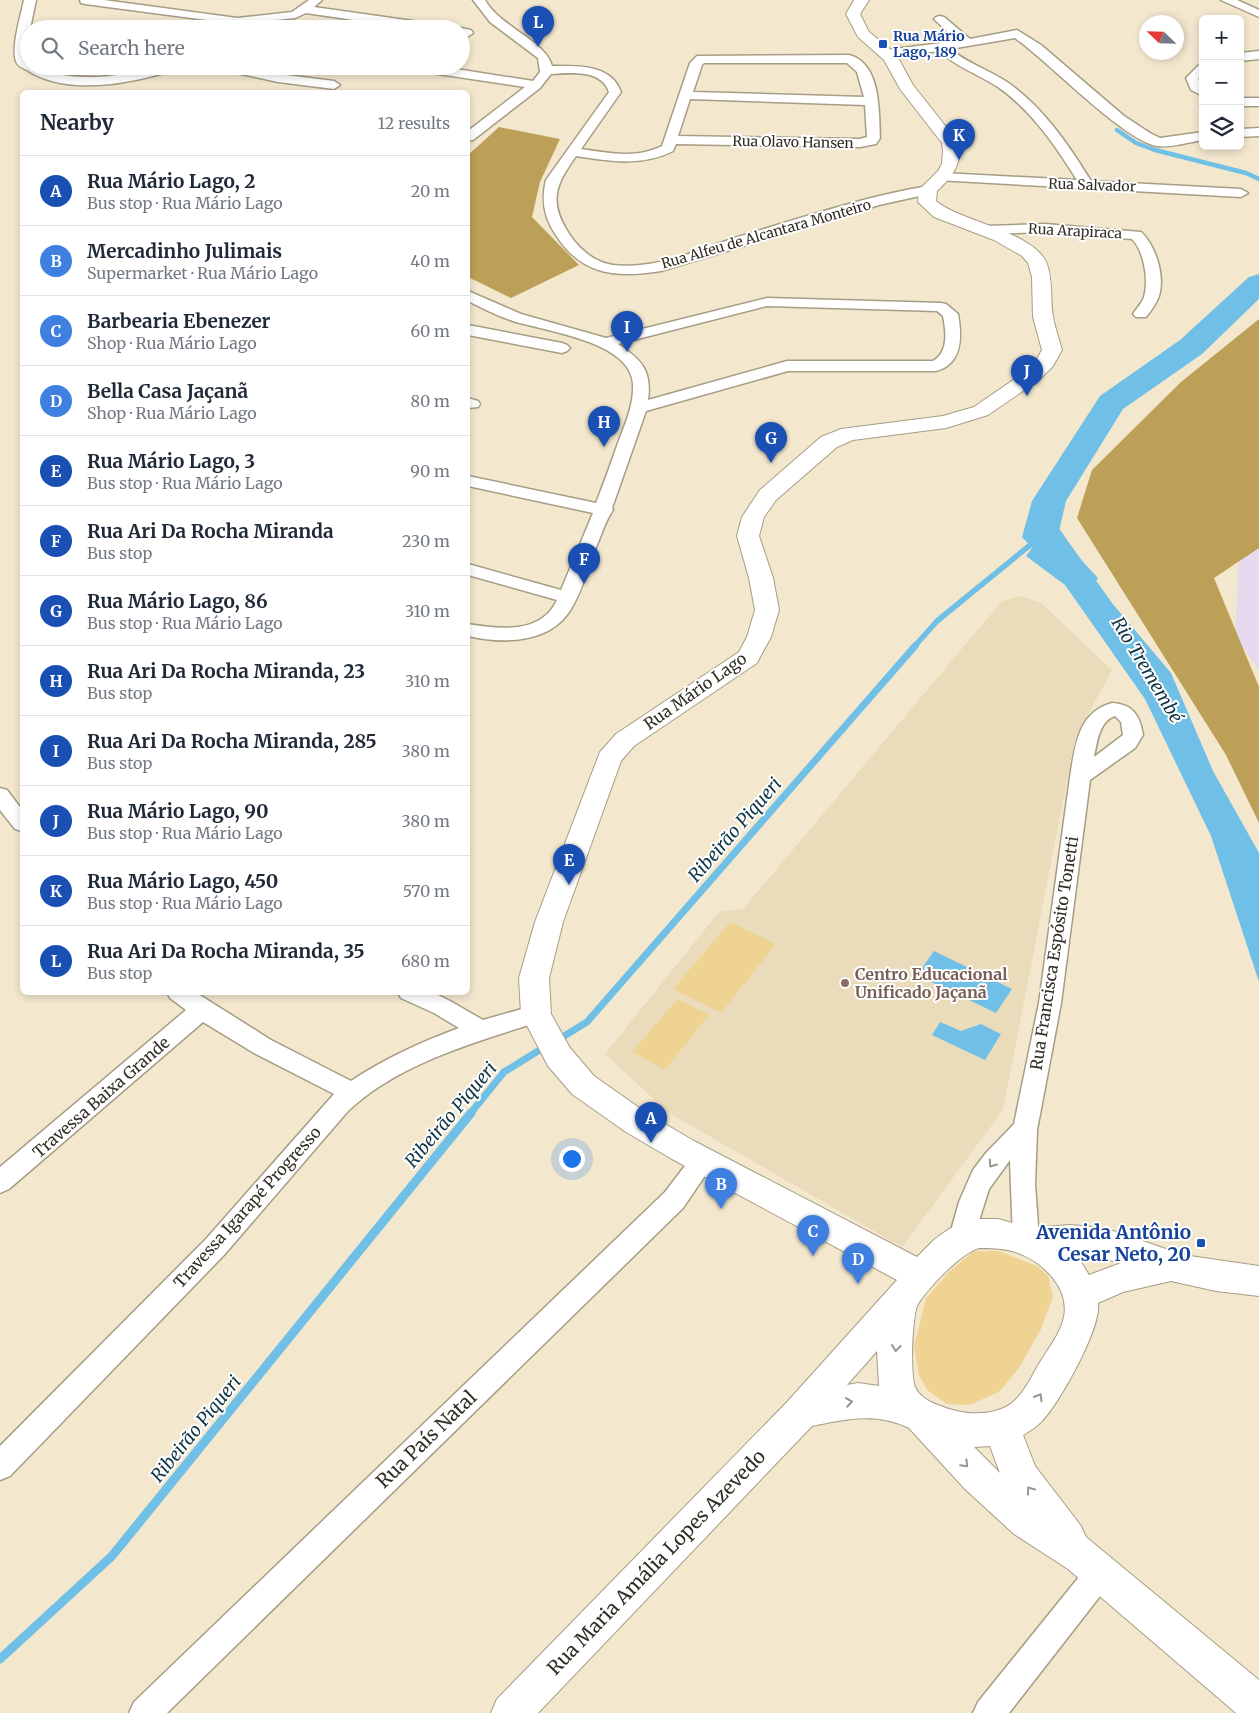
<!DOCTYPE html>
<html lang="en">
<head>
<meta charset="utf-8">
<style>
	:root { --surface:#fff; --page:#f6f6f7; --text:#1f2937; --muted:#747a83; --line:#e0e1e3; --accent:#895700 }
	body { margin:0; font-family:Merriweather,serif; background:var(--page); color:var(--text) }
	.controls { position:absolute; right:15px; top:15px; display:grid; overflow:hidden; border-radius:8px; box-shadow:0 2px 8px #0003 }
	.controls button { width:45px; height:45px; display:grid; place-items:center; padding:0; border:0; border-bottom:1px solid var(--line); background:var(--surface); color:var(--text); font:25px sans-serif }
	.compass { position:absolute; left:1139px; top:15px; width:45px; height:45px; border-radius:50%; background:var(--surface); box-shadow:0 2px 8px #0003; rotate:293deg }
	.you { position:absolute; left:571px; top:1158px; width:18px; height:18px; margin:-12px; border:4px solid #fff; border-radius:50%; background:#1a73e8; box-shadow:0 0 0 8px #1a73e833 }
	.badge { display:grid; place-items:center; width:32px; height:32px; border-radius:50%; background:var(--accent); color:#fff; font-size:16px; font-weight:700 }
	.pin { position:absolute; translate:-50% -41px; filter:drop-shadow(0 1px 2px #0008) }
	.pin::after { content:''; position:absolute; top:26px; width:18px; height:15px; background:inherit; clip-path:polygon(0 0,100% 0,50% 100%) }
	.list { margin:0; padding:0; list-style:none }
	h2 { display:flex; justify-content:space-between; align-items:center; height:65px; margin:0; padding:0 20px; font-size:21px }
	h2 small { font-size:16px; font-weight:400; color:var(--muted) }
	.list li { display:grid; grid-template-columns:32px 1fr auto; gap:15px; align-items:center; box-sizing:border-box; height:70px; padding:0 20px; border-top:1px solid var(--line) }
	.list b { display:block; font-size:19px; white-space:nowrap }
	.list p { margin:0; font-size:16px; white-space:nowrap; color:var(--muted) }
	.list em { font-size:16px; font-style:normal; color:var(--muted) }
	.icon { flex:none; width:28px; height:28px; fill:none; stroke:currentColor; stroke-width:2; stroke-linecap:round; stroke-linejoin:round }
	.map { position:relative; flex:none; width:1259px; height:1713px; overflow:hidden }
	.search { position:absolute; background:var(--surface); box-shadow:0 2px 8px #0003; left:20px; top:20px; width:450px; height:55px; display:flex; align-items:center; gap:12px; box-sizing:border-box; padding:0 18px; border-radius:28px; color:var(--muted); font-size:19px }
	.panel { position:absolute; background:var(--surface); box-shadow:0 2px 8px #0003; left:20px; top:90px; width:450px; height:905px; border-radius:8px }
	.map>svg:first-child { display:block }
	.built { fill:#eadcbb }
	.medical { fill:#e6d9ee }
	.green { fill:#efd393 }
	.forest { fill:#bda058 }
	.water { fill:#6fbfe6 }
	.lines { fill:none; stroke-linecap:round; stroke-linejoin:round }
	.stream-far3 { stroke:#6fbfe6; stroke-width:4.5 }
	.stream-far2 { stroke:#6fbfe6; stroke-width:5.5 }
	.stream-far1 { stroke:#6fbfe6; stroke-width:7 }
	.stream { stroke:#6fbfe6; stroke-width:9 }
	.river { fill:#6fbfe6; fill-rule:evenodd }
	.street-casing { stroke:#a79d85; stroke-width:3 }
	.secondary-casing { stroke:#a79d85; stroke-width:2 }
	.street { fill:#fff; fill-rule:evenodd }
	.secondary { fill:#fff; fill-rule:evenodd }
	.oneway { stroke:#989692 }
	.transit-dot { fill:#1a4fb4; stroke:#fff; stroke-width:2 }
	.education-dot { fill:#8d6e63; stroke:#fff; stroke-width:2 }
	.labels { text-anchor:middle; stroke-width:4; stroke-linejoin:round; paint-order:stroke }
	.far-transit-label { font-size:14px; font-weight:bold; fill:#164399; stroke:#fff; text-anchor:start }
	.far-street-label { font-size:14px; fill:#322e24; stroke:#fff }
	.street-label { font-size:16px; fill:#322e24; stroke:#fff }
	.education-label { font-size:16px; font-weight:bold; fill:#785e54; stroke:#fff; text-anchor:start }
	.water-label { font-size:18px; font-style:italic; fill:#103545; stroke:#fff }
	.near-transit-label { font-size:19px; font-weight:bold; fill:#164399; stroke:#fff; text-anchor:end }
	.near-street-label { font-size:19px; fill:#322e24; stroke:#fff }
</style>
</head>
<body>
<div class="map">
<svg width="1259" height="1713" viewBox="0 0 1259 1713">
	<rect width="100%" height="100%" fill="#f3e8ce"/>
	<polygon class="built" points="1021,596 1041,603 1112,670 1075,739 1003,1110 902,1247 669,1113 605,1054 719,912 743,909 1002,601"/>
	<polygon class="medical" points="1259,549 1259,671 1235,636 1239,555"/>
	<g class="green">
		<polygon points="730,922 776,944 721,1013 673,989"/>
		<polygon points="677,999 709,1015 665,1070 632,1052"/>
		<polygon points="974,1251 999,1251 1037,1266 1048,1275 1053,1297 1041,1329 1019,1368 999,1392 969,1405 947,1404 928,1391 919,1376 914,1346 926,1298 950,1271"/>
	</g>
	<g class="forest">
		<polygon points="499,127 560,139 540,182 532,217 579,265 511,298 468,277 468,155"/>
		<polygon points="1259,319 1259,548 1214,578 1259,687 1259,823 1226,755 1077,518 1092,470 1181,382"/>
	</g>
	<g class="water">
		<polygon points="1053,520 1112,603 1171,673 1213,771 1259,853 1259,982 1211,836 1145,699 1065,585 1026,556"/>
		<polygon points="934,951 1012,989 996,1013 917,975"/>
		<polygon points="940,1022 961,1031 981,1024 1001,1034 985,1060 932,1035"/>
	</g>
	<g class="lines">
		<polyline class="stream-far3" points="1117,130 1136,143 1155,150 1246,173 1259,179"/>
		<polyline class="stream-far2" points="914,647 937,621 1040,537"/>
		<g class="stream-far1">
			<polyline points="556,1041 587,1022 915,646"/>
			<polyline points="470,1114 504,1072 546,1046"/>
		</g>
		<polyline class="stream" points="0,1659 112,1556 471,1113"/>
		<polygon class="river" points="1259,274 1259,299 1202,354 1123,409 1066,501 1058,535 1098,578 1093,586 1080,589 1067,586 1022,537 1032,501 1100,396 1180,340 1249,277"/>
		<g class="street-casing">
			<g id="street">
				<path d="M24,0H36L30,29H29L26,53L29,66C38,66 46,71 55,73C67,77 81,77 94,77C123,77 150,66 179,66L177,69C134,83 68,97 27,70C23,68 17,66 16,61C11,47 21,15 24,0Z"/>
				<polygon points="80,0 104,0 237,18 292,12 309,0 322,0 314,7 441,25 447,29 415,29 306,13 295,18 237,24 85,4 81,3"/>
				<path d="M473,0H485C500,27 546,41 552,66C578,66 611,64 621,92L581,149C609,153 636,159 662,146L690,63L697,56L849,55C881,63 879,112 880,138L876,144L860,147L676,144L673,151C641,167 610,161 576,156C558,182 548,198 566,229C576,246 592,262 613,265C657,270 700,249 741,236C801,218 867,196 928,186L935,190L933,193L879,205L661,271C617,278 582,276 556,235C544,218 541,200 546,180L609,92C601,69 571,73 551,74L540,88L473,140L468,141V131L525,87L411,70L405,66H437L533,81L540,72L538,58L490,22ZM704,63H847L857,72L864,97L693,92L702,65ZM690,99L865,105L867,137L860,139L678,136Z"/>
				<polygon points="1221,0 1237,0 1259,10 1259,17"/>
				<path d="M940,16L944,17L970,39L1017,30L1041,45L1124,116L1150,133L1160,138L1203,132V140C1189,142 1171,148 1157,146C1123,140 1048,61 1015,38L950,49C967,63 989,70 1007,82C1043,107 1068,144 1091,181L1241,189L1248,193L1241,197L937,180L935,177L937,174L942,173L1077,180C1055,145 1032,111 998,87C978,74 956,67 939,51L886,58L880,54L886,50L958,41L936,21L934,19L936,17Z"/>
				<polygon points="461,28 471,30 473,33 467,37 461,36"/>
				<polygon points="1259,51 1259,59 1240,61 1240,53"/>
				<polygon points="1203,64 1203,75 1198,79 1203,86 1203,96 1191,90 1186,78 1199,65"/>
				<polygon points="217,66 241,66 278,74 334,81 340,85 334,89 278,82 219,69"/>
				<rect x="1240" y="98" width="19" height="8"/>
				<polygon points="1259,128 1259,136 1240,137 1240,129"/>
				<path d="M1045,224L1141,232C1156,246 1165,276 1159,296C1156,304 1151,311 1146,317H1136L1133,314C1137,308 1142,303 1144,297C1149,280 1144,251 1132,239L1045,232L987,234L980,230L987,226Z"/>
				<path d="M468,291L521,314L606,338L767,298L941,303L946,304L958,314C962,336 963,364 936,371H788L646,411L612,508L613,510C606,520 602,533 597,545C589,565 583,589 571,609C550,644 503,644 468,636V624C498,629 541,635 557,600L468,575V564L561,590L593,513L468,486V476L596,503C604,483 611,463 618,443C625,424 634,405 633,384C631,341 544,331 513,321C497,316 482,308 468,301ZM767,306L937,311L943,316C946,331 949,352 933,361H787L648,400C652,371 642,360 618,344Z"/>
				<polygon points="468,325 562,343 567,345 570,348 567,351 562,353 468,335"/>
				<polygon points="468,398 478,401 480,404 478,407 468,408"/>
				<path d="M1112,703C1133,704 1140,716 1143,735L1135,748L1090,780L1061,1003L1037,1130L1035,1184L1039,1239L1035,1247L1026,1250L1017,1247L1013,1239L1010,1160L989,1189L971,1246L962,1249L953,1246L949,1238L959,1202L973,1170L986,1153L1014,1124L1039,1003L1070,777C1075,746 1078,712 1112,703ZM1115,716L1121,722L1123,735L1094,757C1097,743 1099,721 1115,716Z"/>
				<polygon points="0,788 7,790 22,810 22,831 15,829 0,810"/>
				<path d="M167,992H195L271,1040L351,1081C384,1059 421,1042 459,1028L434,1013L401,998L398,992H432L450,1001L483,1020L536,1005L544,1008L548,1014L544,1020C477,1042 400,1062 348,1111L224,1255L10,1476L0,1480V1446L206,1239L334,1094L254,1053L203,1022L9,1189L0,1193V1167L186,1010L170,998Z"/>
				<polygon points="703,1151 712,1154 715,1161 683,1208 167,1713 129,1713 134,1702 665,1192 694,1154"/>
				<polygon points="1101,1557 1111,1562 1116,1572 1111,1582 1009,1713 973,1713 978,1702 1091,1562"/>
			</g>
		</g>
		<g class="secondary-casing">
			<path id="secondary" d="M854,0H869L860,14L869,32L896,54L913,85L958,142C963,164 952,177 937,191L936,201C963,223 1034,231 1047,264C1053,281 1050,299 1053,317C1055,328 1059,339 1062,350L1053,366L1039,380L988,415L946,428L853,440L837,447L776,500L764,517L759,536L773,578L779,610L771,637L760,657L757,663L634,746L621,761L563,922L549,978L551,1014L570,1048L594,1076L648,1114L694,1141L917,1257L935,1239L949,1229L979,1219H998L1031,1228L1070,1225L1093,1227L1117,1232L1183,1255L1259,1266V1296L1216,1291L1171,1281L1123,1292L1098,1303C1102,1327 1059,1404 1042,1421C1036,1427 1030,1431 1023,1435L1035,1466L1081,1526L1086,1537L1259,1680V1713H1236L1068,1569L1014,1534L965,1489L909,1428C876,1412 846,1419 812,1426L538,1713H491L497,1699L788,1401L897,1280L672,1159L626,1132L572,1094L548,1066L521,1014L519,978L535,922L600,752L616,734L739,652L747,637L755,610L749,578L737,536L742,517L760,490L821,437L841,429L943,416L974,407L1025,372L1037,359L1042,350L1033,317L1032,277L1028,263L1022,256L994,240L934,217L918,202L919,190L938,171L942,164L943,150L942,143L900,89L884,60L858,37L846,14ZM979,1248C990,1248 1001,1248 1012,1251C1040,1259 1070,1286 1064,1317C1060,1335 1047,1350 1037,1367C1029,1382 1019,1403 1001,1409C981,1417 957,1413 938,1405C929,1402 919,1396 915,1387C910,1374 912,1315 918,1304C928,1288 961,1253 979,1248ZM1074,1254L1093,1256L1121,1263L1089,1275L1081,1262ZM877,1351L879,1386L858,1383L847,1385ZM990,1446L1000,1473L974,1447Z"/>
		</g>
		<use href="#street" class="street"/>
		<use href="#secondary" class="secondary"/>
	</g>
	<defs><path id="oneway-chevron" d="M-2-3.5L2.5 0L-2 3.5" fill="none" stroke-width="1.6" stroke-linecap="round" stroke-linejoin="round" transform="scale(1.25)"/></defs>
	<g class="oneway">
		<use href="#oneway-chevron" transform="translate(992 1164) rotate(125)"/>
		<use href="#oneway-chevron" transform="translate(896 1348) rotate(97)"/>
		<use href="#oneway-chevron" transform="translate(1039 1397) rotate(-60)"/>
		<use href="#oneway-chevron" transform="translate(849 1402) rotate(-8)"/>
		<use href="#oneway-chevron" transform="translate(965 1464) rotate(45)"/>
		<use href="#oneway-chevron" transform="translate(1030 1490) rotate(-126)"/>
	</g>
	<g class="transit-dot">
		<rect x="878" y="39" width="10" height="10" rx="2.5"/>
		<rect x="1196" y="1238" width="10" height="10" rx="2.5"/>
	</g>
	<circle class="education-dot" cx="845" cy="983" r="5"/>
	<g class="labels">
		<g class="far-transit-label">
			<text x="893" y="41">Rua Mário<tspan x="893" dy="16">Lago, 189</tspan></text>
		</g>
		<g class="far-street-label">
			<text transform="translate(793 142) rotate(1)" y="5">Rua Olavo Hansen</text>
			<text transform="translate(1092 185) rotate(2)" y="5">Rua Salvador</text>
			<text transform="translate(1075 231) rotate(3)" y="5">Rua Arapiraca</text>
			<text transform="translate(766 234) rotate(-16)" y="5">Rua Alfeu de Alcantara Monteiro</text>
		</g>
		<g class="street-label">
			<text transform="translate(695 691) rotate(-35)" y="6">Rua Mário Lago</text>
			<text transform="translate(1054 953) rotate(-81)" y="6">Rua Francisca Espósito Tonetti</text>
			<text transform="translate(101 1097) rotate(-41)" y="6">Travessa Baixa Grande</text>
			<text transform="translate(247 1207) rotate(-48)" y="6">Travessa Igarapé Progresso</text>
		</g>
		<g class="education-label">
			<text x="855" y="980">Centro Educacional<tspan x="855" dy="18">Unificado Jaçanã</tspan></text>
		</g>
		<g class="water-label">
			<text transform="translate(1147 670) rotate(59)" y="6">Rio Tremembé</text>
			<text transform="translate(735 830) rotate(-49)" y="6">Ribeirão Piqueri</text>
			<text transform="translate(451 1115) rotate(-50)" y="6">Ribeirão Piqueri</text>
			<text transform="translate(196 1429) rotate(-51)" y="6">Ribeirão Piqueri</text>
		</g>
		<g class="near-transit-label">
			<text x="1191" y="1239">Avenida Antônio<tspan x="1191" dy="22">Cesar Neto, 20</tspan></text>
		</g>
		<g class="near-street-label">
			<text transform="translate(426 1439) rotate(-44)" y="7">Rua País Natal</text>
			<text transform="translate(656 1562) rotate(-46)" y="7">Rua Maria Amália Lopes Azevedo</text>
		</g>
	</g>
</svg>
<div class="controls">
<button>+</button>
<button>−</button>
<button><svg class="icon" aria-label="layers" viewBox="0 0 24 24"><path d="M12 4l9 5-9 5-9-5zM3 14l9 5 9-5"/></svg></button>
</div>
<svg class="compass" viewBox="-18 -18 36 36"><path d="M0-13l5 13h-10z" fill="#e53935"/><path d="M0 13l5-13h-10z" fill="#747a83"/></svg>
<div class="you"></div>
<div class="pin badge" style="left:651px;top:1143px;background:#1a4fb4">A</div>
<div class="pin badge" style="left:721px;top:1209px;background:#3f7fe0">B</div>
<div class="pin badge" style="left:813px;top:1256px;background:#3f7fe0">C</div>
<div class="pin badge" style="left:858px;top:1284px;background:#3f7fe0">D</div>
<div class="pin badge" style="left:569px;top:885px;background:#1a4fb4">E</div>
<div class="pin badge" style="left:584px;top:584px;background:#1a4fb4">F</div>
<div class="pin badge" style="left:771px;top:463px;background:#1a4fb4">G</div>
<div class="pin badge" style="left:604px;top:447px;background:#1a4fb4">H</div>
<div class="pin badge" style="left:627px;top:352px;background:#1a4fb4">I</div>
<div class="pin badge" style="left:1027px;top:396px;background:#1a4fb4">J</div>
<div class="pin badge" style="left:959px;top:160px;background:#1a4fb4">K</div>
<div class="pin badge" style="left:538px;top:47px;background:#1a4fb4">L</div>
<div class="search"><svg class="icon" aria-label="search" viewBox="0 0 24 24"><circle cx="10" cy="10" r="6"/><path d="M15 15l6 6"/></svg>Search here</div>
<section class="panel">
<h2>Nearby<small>12 results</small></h2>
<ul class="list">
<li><span class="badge" style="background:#1a4fb4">A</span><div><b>Rua Mário Lago, 2</b><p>Bus stop · Rua Mário Lago</p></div><em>20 m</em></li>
<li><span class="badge" style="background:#3f7fe0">B</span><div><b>Mercadinho Julimais</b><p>Supermarket · Rua Mário Lago</p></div><em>40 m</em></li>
<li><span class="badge" style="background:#3f7fe0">C</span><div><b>Barbearia Ebenezer</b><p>Shop · Rua Mário Lago</p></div><em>60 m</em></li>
<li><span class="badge" style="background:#3f7fe0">D</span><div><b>Bella Casa Jaçanã</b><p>Shop · Rua Mário Lago</p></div><em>80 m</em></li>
<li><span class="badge" style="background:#1a4fb4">E</span><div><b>Rua Mário Lago, 3</b><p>Bus stop · Rua Mário Lago</p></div><em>90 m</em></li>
<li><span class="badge" style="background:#1a4fb4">F</span><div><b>Rua Ari Da Rocha Miranda</b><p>Bus stop</p></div><em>230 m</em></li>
<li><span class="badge" style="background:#1a4fb4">G</span><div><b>Rua Mário Lago, 86</b><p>Bus stop · Rua Mário Lago</p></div><em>310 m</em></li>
<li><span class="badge" style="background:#1a4fb4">H</span><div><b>Rua Ari Da Rocha Miranda, 23</b><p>Bus stop</p></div><em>310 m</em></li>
<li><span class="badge" style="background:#1a4fb4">I</span><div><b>Rua Ari Da Rocha Miranda, 285</b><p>Bus stop</p></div><em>380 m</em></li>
<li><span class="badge" style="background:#1a4fb4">J</span><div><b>Rua Mário Lago, 90</b><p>Bus stop · Rua Mário Lago</p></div><em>380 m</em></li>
<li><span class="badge" style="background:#1a4fb4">K</span><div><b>Rua Mário Lago, 450</b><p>Bus stop · Rua Mário Lago</p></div><em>570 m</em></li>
<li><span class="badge" style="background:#1a4fb4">L</span><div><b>Rua Ari Da Rocha Miranda, 35</b><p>Bus stop</p></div><em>680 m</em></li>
</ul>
</section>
</div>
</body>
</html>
